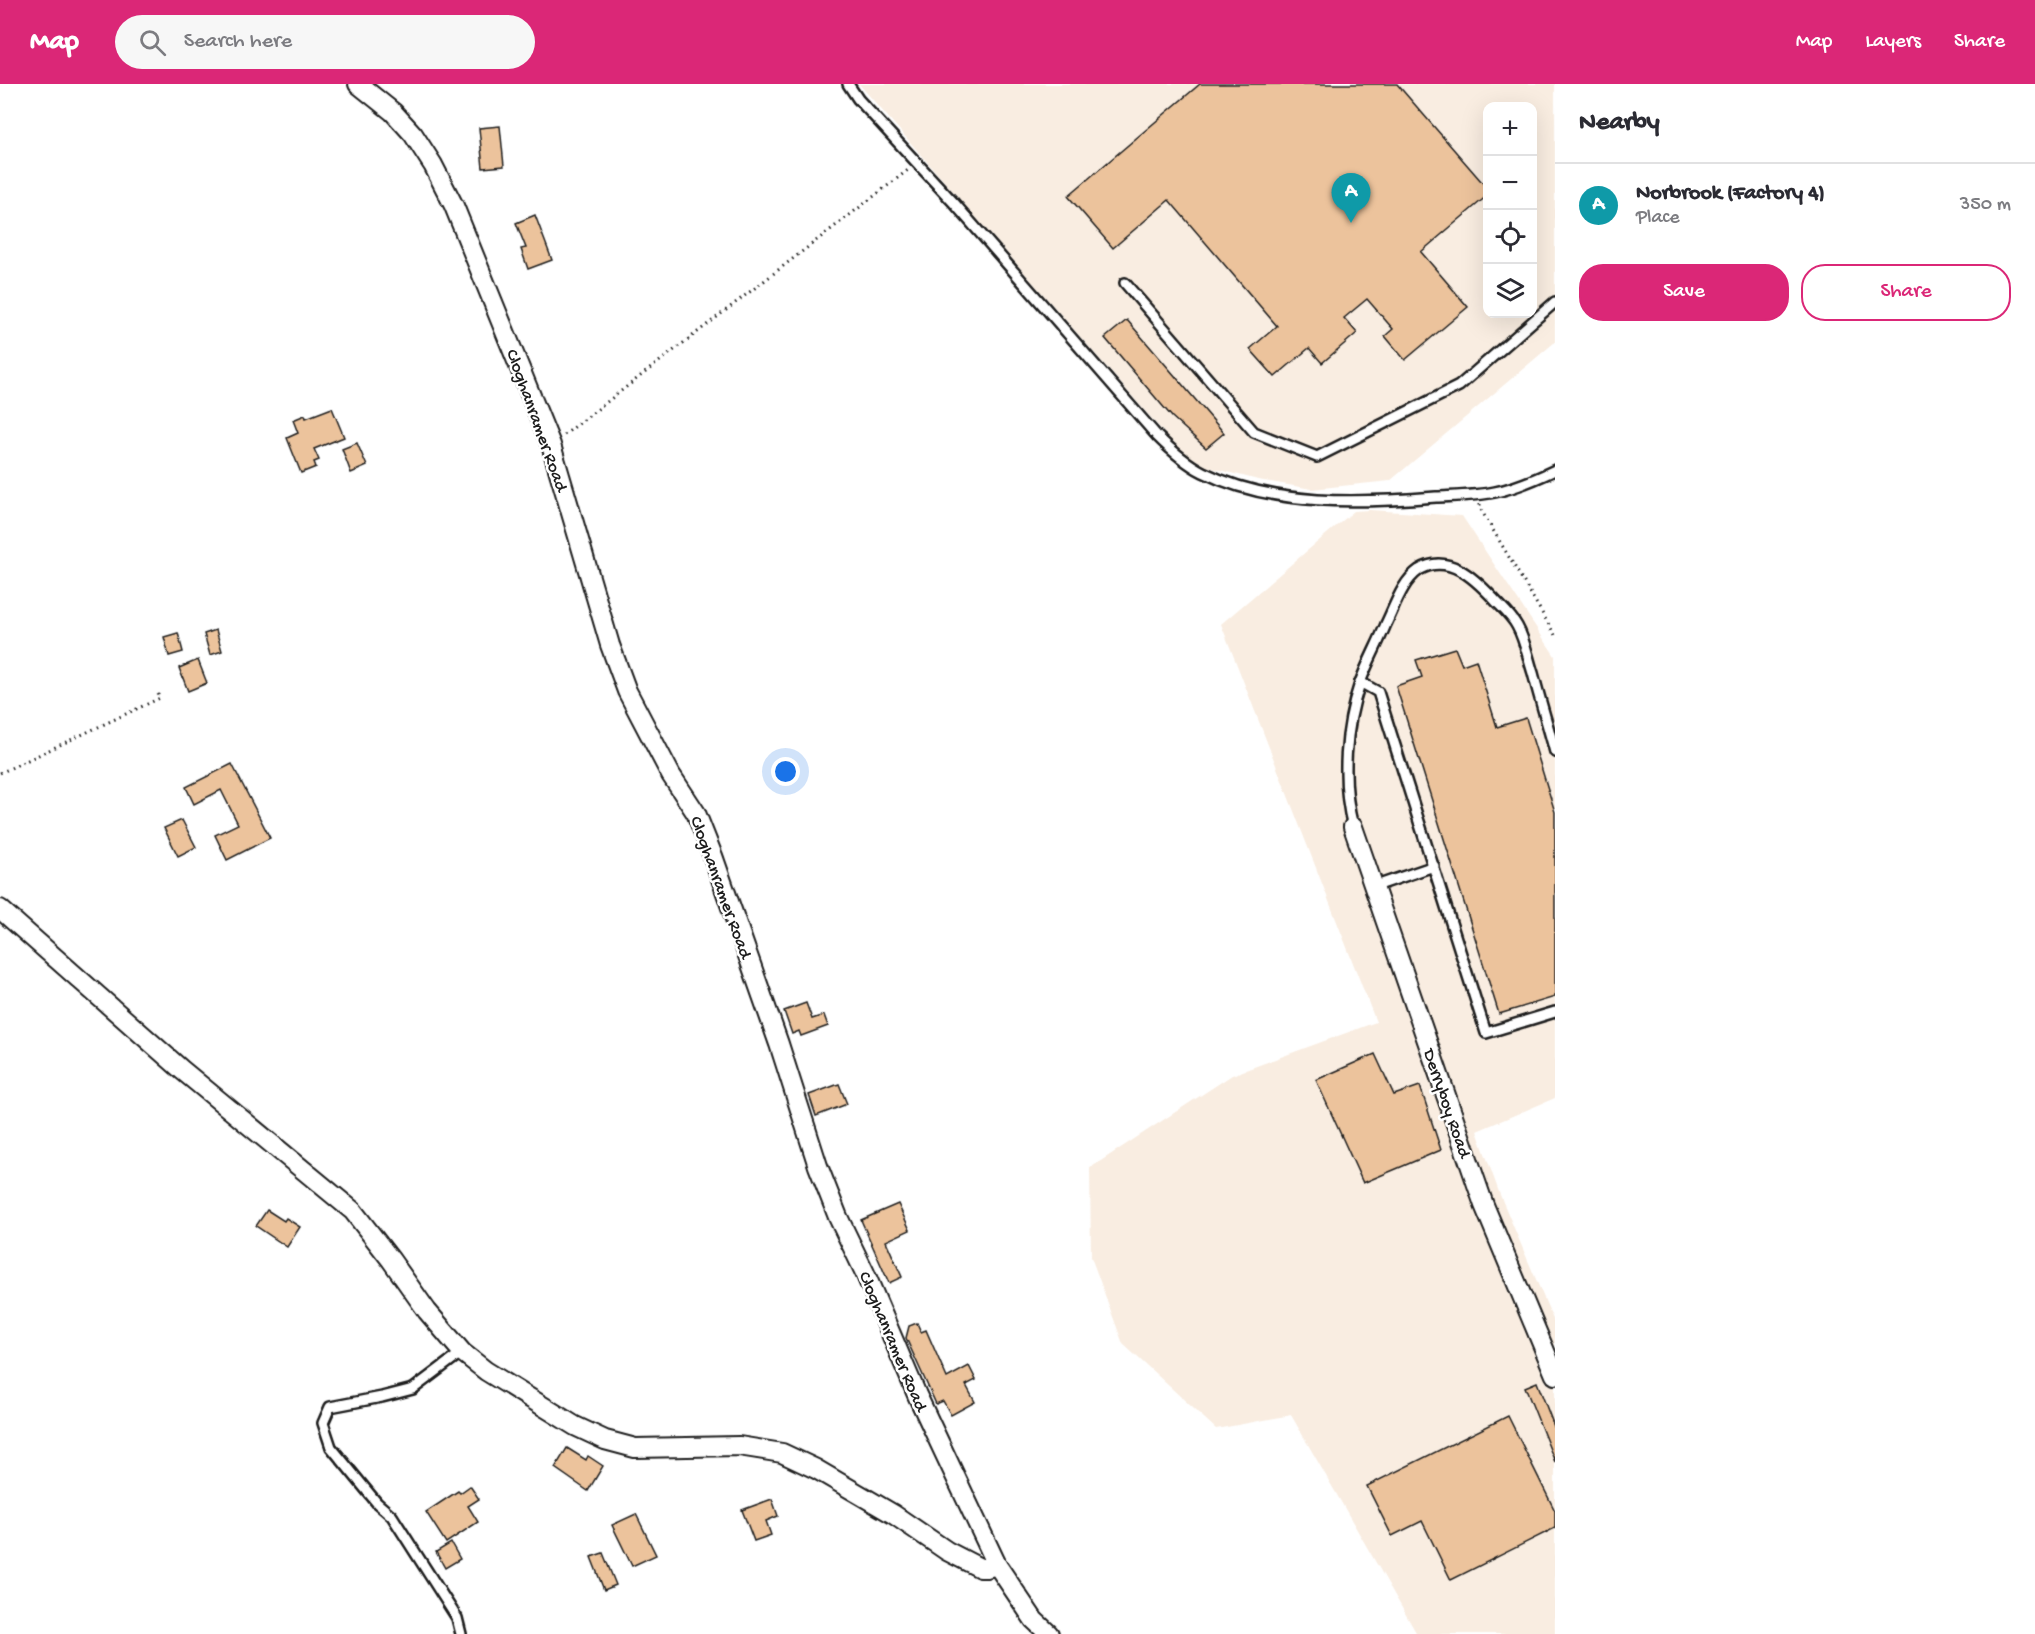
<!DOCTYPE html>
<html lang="en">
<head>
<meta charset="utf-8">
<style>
	:root { --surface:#fff; --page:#f7f7f7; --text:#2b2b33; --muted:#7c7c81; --line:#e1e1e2; --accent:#db2777 }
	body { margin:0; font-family:"Gochi Hand",sans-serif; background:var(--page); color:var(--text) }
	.controls { position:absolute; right:18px; top:18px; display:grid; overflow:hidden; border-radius:12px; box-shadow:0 6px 24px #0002 }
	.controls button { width:54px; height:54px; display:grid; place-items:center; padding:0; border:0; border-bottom:2px solid var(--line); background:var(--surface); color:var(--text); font:30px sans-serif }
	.you { position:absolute; left:786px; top:688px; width:21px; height:21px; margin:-15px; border:4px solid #fff; border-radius:50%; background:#1a73e8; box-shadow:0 0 0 9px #1a73e833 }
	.badge { display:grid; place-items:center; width:39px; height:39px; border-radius:50%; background:var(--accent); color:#fff; font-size:20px; font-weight:700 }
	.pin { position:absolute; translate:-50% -50px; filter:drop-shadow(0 2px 3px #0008) }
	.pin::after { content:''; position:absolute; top:32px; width:21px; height:18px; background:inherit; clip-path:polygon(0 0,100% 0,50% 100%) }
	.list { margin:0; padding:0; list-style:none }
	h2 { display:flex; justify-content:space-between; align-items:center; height:78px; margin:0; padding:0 24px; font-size:26px }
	h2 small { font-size:20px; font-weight:400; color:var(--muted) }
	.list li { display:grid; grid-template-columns:39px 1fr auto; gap:18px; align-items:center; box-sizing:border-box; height:84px; padding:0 24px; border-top:2px solid var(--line) }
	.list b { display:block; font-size:22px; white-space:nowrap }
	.list p { margin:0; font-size:20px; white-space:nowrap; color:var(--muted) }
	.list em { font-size:20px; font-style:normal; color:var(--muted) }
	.actions { display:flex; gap:12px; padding:18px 24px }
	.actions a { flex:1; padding:14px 0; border:2px solid var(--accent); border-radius:24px; text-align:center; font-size:21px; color:var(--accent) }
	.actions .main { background:var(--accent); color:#fff }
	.icon { flex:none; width:33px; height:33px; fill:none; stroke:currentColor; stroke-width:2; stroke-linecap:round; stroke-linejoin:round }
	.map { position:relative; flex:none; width:1555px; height:1550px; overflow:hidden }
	header { display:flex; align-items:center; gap:36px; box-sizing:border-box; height:84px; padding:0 30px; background:var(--accent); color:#fff }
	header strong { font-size:28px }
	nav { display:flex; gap:33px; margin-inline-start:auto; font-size:21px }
	.search { width:420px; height:54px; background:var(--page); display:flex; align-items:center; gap:15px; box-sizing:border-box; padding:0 21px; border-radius:33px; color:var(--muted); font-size:22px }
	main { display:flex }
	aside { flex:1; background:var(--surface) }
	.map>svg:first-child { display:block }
	.built { fill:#f9ede1; fill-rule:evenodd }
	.building { fill:#ecc39c; stroke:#1c1c1c; stroke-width:1.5 }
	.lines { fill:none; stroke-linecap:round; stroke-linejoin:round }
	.service-casing { stroke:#1c1c1c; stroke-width:14 }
	.minor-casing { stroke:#1c1c1c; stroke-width:22 }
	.path { stroke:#1c1c1c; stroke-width:3; stroke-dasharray:1.5 4.5; stroke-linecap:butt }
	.service { stroke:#fff; stroke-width:9 }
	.minor { stroke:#fff; stroke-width:18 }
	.labels { text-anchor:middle; stroke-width:5; stroke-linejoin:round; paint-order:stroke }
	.street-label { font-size:18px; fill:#1c1c1c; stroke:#fff }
</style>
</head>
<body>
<header>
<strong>Map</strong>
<div class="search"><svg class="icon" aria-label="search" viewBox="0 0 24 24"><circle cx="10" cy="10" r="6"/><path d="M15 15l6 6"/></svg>Search here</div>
<nav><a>Map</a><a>Layers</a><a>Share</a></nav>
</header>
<main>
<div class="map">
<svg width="1555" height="1550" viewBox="0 0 1555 1550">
	<rect width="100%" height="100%" fill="#fff"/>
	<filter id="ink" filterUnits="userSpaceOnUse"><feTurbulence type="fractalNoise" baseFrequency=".0167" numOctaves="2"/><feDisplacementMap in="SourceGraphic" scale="12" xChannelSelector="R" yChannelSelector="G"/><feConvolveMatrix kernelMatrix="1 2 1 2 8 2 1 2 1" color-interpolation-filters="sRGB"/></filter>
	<g filter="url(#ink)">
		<g class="built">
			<path d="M859,0H1555V258L1390,397L1312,405L1258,396L1208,383L1179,366ZM1488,22H1532V230H1488Z"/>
			<polygon points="1370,426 1462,432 1555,572 1555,1014 1477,1047 1500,1111 1555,1240 1555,1550 1417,1550 1291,1331 1216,1345 1123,1260 1091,1173 1090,1084 1232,991 1376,938 1221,540 1354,427"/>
		</g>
		<g class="building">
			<polygon points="1200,0 1397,0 1488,105 1488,111 1421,168 1468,223 1405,276 1385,252 1393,245 1367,215 1344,234 1357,249 1322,279 1309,264 1275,293 1250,265 1277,242 1169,116 1113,164 1068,112"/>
			<polygon points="500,42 504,82 483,84 479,44"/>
			<polygon points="535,131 552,176 528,185 521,165 526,164 516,139"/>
			<polygon points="1127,236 1224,349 1206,364 1172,333 1105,254"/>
			<polygon points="332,324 344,353 314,365 319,376 314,378 316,383 301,389 287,354 298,349 293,336 305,331 306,334"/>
			<polygon points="357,359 367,382 351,389 342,365"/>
			<polygon points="216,546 222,567 210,571 204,550"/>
			<polygon points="178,549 183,568 169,572 164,553"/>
			<polygon points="1455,564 1462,581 1476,576 1497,643 1526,634 1555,728 1555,913 1499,930 1396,602 1422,593 1416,576"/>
			<polygon points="198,576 207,599 188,607 179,584"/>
			<polygon points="232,680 270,754 227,776 215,751 238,740 221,706 194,720 186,703"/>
			<polygon points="182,736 196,763 178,772 164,744"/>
			<polygon points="806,919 812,935 824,931 828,942 801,952 799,947 792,950 784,927"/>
			<polygon points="1375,970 1394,1011 1420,1002 1441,1066 1363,1099 1316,996"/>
			<polygon points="839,1000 847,1020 816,1032 809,1011"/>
			<polygon points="898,1120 910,1146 886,1157 902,1193 889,1199 861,1136"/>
			<polygon points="267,1126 284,1137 286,1134 300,1143 287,1163 256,1142"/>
			<polygon points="917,1239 921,1248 926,1246 947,1294 969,1282 976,1296 966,1301 975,1318 951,1331 943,1317 936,1320 906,1254 909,1242"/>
			<polygon points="1537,1298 1555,1345 1555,1378 1525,1303"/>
			<polygon points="1508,1332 1555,1427 1555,1444 1451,1496 1422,1437 1392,1452 1367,1402"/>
			<polygon points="567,1364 586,1376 588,1372 603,1382 588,1407 555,1384"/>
			<polygon points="470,1402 479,1415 468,1422 478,1438 446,1459 426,1428 458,1407 460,1409"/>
			<polygon points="772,1415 778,1432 766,1437 771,1451 754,1457 742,1426"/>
			<polygon points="636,1430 656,1471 632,1482 612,1441"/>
			<polygon points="451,1459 460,1475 445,1484 436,1468"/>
			<polygon points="603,1469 616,1501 604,1506 591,1473"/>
		</g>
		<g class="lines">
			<g class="service-casing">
				<g id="service">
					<path d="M848,0L858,15L954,119L1157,352C1171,366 1185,379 1203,388C1273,423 1361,419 1436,413C1455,412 1476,412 1495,408C1516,404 1536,395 1555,386"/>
					<polyline points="1125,199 1254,348 1317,373 1459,302 1555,218"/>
					<polyline points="1360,598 1378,608 1486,949 1555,928"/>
					<path d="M1353,743C1341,697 1345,643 1360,599C1367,579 1378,560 1386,540C1395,522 1402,498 1419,486C1448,468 1475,495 1493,514C1501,523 1511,531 1517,542C1525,556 1528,574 1533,589C1540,616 1548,642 1555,668"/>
					<polyline points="1373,803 1434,782"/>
					<polyline points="461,1550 457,1534 392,1432 377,1419 331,1363 323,1339 330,1323 382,1313 413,1305 462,1268"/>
				</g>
			</g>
			<g class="minor-casing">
				<g id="minor">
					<polyline points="358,0 393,28 413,50 433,81 454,122 551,361 610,561 627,607 671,691 696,729 713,772 779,960 818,1082 838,1133 865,1189 917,1311 997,1481 1034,1536 1049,1550"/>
					<polyline points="1353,743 1484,1121 1555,1291"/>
					<polyline points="0,825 182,986 353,1127 391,1176 427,1227 462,1268 486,1287 575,1342 605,1356 635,1364 739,1362 782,1369 816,1385 893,1430 947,1467 980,1484 987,1484 997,1481"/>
				</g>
			</g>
			<g class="path">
				<polyline points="564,351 908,86"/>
				<polyline points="1480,420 1480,424 1555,551"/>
				<polyline points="0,689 160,614 158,610"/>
			</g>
			<use href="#service" class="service"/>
			<use href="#minor" class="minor"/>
		</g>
	</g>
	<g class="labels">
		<g class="street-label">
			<text transform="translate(538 336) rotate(70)" y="6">Cloghanramer Road</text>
			<text transform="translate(722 803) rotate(70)" y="6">Cloghanramer Road</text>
			<text transform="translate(1448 1019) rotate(71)" y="6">Derryboy Road</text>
			<text transform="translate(894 1257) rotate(67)" y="6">Cloghanramer Road</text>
		</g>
	</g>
</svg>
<div class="controls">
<button>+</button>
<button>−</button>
<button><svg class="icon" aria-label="locate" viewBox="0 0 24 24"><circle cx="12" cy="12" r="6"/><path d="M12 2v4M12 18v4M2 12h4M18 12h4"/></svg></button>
<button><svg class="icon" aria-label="layers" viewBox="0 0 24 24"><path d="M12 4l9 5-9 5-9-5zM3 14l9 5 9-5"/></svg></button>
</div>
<div class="you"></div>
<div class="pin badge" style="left:1351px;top:139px;background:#0f9aa8">A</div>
</div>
<aside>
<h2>Nearby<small></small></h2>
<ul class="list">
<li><span class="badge" style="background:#0f9aa8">A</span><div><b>Norbrook (Factory 4)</b><p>Place</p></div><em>350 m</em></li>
</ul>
<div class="actions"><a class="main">Save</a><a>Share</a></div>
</aside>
</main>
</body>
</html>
